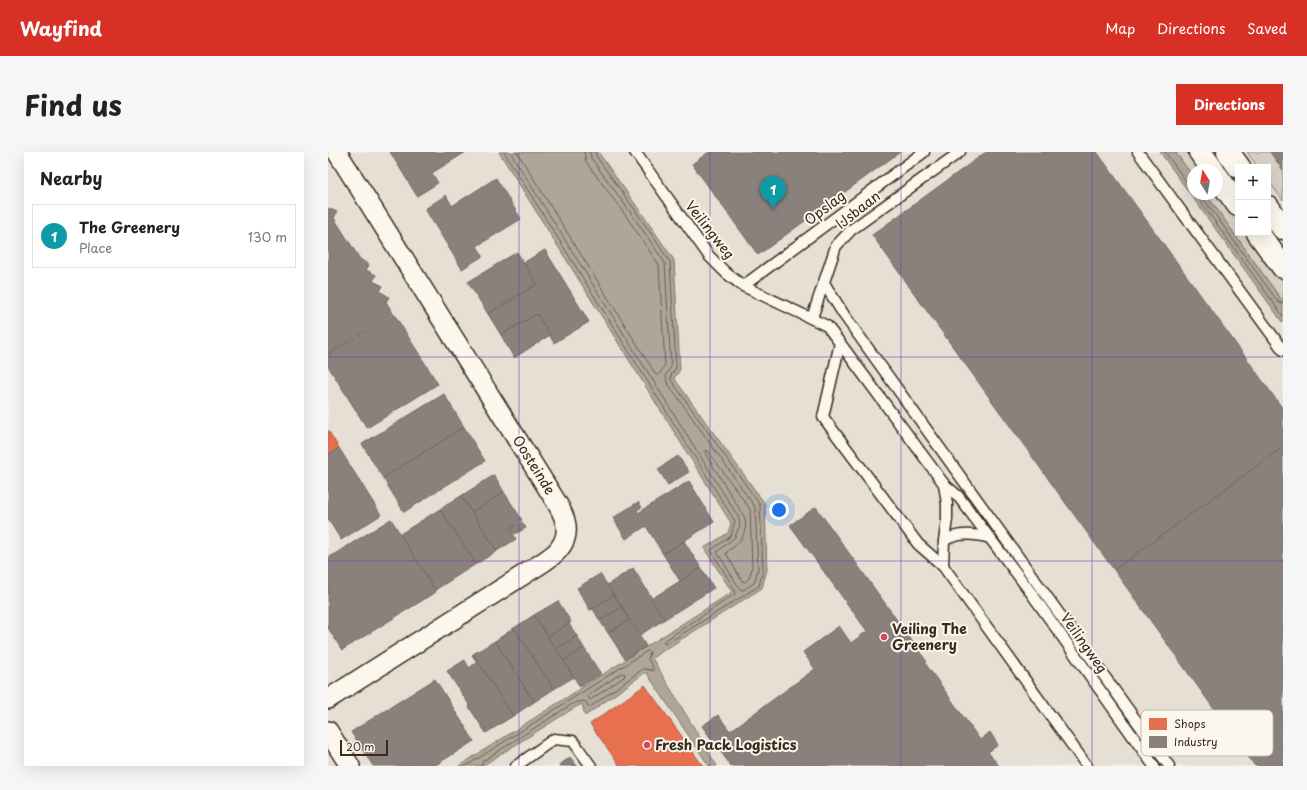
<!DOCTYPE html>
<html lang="en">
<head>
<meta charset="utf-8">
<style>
	:root { --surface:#fff; --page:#f6f6f6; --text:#222; --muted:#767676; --line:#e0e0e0; --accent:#d93025 }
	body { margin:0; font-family:"Playpen Sans",sans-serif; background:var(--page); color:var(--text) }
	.controls { position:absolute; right:12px; top:12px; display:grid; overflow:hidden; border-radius:0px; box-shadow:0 4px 16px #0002 }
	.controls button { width:36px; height:36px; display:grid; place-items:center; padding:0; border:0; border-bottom:1px solid var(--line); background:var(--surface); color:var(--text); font:20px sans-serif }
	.compass { position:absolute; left:859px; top:12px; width:36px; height:36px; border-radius:50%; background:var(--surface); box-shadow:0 4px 16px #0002; rotate:349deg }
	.scale { position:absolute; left:12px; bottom:10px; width:48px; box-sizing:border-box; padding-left:4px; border:2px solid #3b2a1e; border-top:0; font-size:11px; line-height:14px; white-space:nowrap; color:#3b2a1e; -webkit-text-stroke:3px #fbf7ec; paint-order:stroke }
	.you { position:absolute; left:451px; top:358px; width:14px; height:14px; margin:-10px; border:3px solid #fff; border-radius:50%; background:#1a73e8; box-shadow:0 0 0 6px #1a73e833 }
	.badge { display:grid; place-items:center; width:26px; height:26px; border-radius:50%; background:var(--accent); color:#fff; font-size:13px; font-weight:700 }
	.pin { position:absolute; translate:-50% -33px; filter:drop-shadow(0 1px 2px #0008) }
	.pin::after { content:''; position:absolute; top:21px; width:14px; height:12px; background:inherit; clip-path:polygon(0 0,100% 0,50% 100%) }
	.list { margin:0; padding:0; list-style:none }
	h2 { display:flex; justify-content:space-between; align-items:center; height:52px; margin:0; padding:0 16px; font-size:17px }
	h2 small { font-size:13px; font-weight:400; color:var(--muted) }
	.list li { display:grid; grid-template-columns:26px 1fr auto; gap:12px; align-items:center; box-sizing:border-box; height:64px; margin:0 8px 8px; padding:0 8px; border:1px solid var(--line); border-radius:0px }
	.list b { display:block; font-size:15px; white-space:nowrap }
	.list p { margin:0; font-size:13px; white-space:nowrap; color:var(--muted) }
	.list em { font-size:13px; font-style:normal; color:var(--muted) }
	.map { position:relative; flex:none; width:955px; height:614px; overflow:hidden; border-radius:0px }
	header { display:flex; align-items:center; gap:24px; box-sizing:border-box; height:56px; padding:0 20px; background:var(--accent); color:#fff }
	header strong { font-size:19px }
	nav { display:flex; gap:22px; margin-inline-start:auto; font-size:14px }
	.intro { display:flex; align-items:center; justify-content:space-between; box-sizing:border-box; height:96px; padding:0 24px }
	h1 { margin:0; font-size:28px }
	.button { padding:10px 18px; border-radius:0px; background:var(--accent); color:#fff; font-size:14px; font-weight:700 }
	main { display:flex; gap:24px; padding:0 24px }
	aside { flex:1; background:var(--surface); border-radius:0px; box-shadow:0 4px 16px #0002 }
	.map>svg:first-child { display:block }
	.built { fill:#e5dfd4; fill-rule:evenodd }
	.green { fill:#d8d1c6; stroke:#8a7e72 }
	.water { fill:#afa69a; stroke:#817468 }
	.shops { fill:#e76f51; stroke:#b35a42 }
	.industry { fill:#8a817c; stroke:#726760 }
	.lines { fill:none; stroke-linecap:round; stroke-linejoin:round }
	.shore { stroke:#695c50; stroke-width:1 }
	.service-casing { stroke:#3b2a1e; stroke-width:13 }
	.minor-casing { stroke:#3b2a1e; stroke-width:22 }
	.secondary-casing { stroke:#3b2a1e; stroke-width:25 }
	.service { stroke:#fbf7ec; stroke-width:10 }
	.minor { stroke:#fbf7ec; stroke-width:19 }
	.secondary { stroke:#fbf7ec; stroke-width:22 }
	.grid { fill:none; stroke:#7b2cbf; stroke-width:1; stroke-opacity:0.55 }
	.poi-dot { fill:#d1495b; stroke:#fbf7ec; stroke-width:1.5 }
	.labels { text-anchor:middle; stroke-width:4; stroke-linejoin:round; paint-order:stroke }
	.street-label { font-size:14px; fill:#3b2a1e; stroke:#fbf7ec }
	.poi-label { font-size:14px; font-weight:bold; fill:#3b2a1e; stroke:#fbf7ec; text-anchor:start }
	.key { fill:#fbf7ec; stroke:#c1baae; stroke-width:1 }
	.key-label { font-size:11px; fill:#3b2a1e }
</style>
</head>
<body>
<header>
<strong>Wayfind</strong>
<nav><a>Map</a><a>Directions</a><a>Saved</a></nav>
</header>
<div class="intro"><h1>Find us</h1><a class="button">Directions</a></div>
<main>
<aside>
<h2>Nearby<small></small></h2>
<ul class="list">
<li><span class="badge" style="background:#0f9aa8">1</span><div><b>The Greenery</b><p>Place</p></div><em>130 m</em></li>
</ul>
</aside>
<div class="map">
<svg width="955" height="614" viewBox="0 0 955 614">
	<rect width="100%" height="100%" fill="#f3efe4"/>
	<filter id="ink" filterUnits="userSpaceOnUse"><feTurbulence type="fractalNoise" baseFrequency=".025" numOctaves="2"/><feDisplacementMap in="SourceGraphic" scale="8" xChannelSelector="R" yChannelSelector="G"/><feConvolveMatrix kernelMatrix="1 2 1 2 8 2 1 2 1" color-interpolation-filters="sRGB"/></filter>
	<g filter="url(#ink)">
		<path class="built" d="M0,0H955V614H0ZM910,15H940V81H910ZM865,18H889V42H865Z"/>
		<g class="green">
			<polygon points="847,0 864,0 877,18 865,18 865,25"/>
			<polygon points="919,0 942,0 955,18 955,48 940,28 940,15 930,15"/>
			<polygon points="889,35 910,64 910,81 922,81 955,127 955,150 878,42 889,42"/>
		</g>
		<g class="water">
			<polygon points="171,0 270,0 310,56 346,108 352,218 346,226 437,352 439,418 434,436 324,506 389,614 381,614 318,520 257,564 254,552 246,556 154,614 131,614 404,440 376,396 400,381 403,371"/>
			<polygon points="832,0 847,0 865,24 865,42 878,42 955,150 955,171"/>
		</g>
		<g class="shops">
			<polygon points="0,278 11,296 0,303"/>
			<polygon points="317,533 375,614 292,614 262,572"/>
		</g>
		<g class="industry">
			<polygon points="62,0 138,0 104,21 110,31 89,44"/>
			<polygon points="381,0 572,0 430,103 364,12"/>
			<polygon points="658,0 769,0 955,257 955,295 786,418 544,83"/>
			<polygon points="942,0 955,0 955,18"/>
			<polygon points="168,26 193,67 149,94 155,104 134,117 97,57 118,43 124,54"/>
			<polygon points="0,56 9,60 6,66 32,107 41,113 38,118 48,123 45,129 55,134 52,139 61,145 58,150 65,161 0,202"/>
			<polygon points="217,98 261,170 226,191 209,162 173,183 160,162 209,132 195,111"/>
			<polygon points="189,100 209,132 160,162 140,130"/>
			<polygon points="66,162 110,232 39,276 0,214 0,203"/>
			<polygon points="209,162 222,183 186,206 173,183"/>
			<polygon points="116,242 136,275 55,326 34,292"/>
			<polygon points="136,275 157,309 76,360 55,326"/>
			<polygon points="955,295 955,614 927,614 786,418"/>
			<polygon points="11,296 53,363 13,388 0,367 0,303"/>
			<polygon points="350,304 361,320 340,333 330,317"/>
			<polygon points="166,323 176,340 144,360 133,344"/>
			<polygon points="361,329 386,370 335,402 318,374 298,387 285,366 310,350 314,355 309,358 310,361"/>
			<polygon points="176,340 194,368 182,376 188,387 169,399 144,360"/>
			<polygon points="133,344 169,399 148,412 112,357"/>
			<polygon points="488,355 599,510 597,511 652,588 662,580 670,593 660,600 671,614 403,614 374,574 390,563 402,579 487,517 475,500 511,474 523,491 539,479 462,373"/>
			<polygon points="112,357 148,412 107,438 72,382"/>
			<polygon points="63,367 108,440 14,498 0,476 0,406"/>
			<polygon points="194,370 198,376 187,382 183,376"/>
			<polygon points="356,389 373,416 352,429 335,402"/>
			<polygon points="305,416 337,467 312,483 279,433"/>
			<polygon points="373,416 386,436 337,467 323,447"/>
			<polygon points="272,422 286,443 262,458 249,436"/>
			<polygon points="286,443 294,455 272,469 265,457 262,458"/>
			<polygon points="230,449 243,470 220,485 206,463"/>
			<polygon points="294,455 301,468 280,481 272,469"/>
			<polygon points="206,463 246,525 226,537 186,476"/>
			<polygon points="301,468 318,494 297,507 280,481"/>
			<polygon points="243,470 241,472 249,484 228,497 220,485"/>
			<polygon points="186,476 226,537 206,550 167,489"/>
			<polygon points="249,484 256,496 236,509 228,497"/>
			<polygon points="167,489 206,550 185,564 145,502"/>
			<polygon points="256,496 273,522 252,535 236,509"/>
			<polygon points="145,502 185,564 158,581 141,555 142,554 119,519 137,508 141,516 149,510 144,503"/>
			<polygon points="107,527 146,589 106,614 45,614 23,580"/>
			<polygon points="242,605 249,614 230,614"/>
		</g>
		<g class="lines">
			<g class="shore">
				<polyline points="176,0 407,369 403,384 383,398 407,438 407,442 336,489 336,491 338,492 431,434 435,418 432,353 343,228 343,223 348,216 342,110 307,58 268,4 267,0"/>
				<polyline points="182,0 411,366 412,373 407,385 389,400 412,437 415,438 426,431 430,417 427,355 339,230 338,223 343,215 337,111 303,61 263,6 262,0"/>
				<polyline points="189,0 328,223 330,224 337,213 331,113 298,64 258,10 256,0"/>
				<polyline points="837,0 865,39"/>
				<polyline points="867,42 955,164"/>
				<polyline points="875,42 875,46 950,150 955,152"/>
				<path d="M378,298L380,299L422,357L424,416L421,426L417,430L414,429L398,401C401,397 407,395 410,391C416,385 419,374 417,366L377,301Z"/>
				<polygon points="294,521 297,522 296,525 264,547 262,548 260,545 261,543"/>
				<polyline points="138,614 319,499 322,500 320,507 325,516 325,519 319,517 315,517 262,555 260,555 258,550 255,549 244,552 155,609 153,614"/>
			</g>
			<g class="service-casing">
				<g id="service">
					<polyline points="307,0 381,104 398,121 415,134 499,174 512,191 616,332 630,344 701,438 826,614"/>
					<polyline points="810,0 955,198"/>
					<polyline points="496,131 516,163 841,614"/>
					<polyline points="415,134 596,0"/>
					<polyline points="484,166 508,94 523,78 632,0"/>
					<polyline points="512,191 495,265 590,392 615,414"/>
					<polyline points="616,332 619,352 619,367 616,389 615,414 759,614"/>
					<path d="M616,389C629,380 647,382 662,386"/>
					<polyline points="188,614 226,587 245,589 263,614"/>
				</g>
			</g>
			<g class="minor-casing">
				<g id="minor">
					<path d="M0,547L214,411C219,407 227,403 231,397C246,379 235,360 224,343L9,0"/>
					<polyline points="0,579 22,614"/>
				</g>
			</g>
			<g class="secondary-casing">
				<g id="secondary">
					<polyline points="872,0 885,18"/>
					<polyline points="900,0 911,15"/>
					<polyline points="889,24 910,53"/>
					<polyline points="940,55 955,76"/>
					<polyline points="930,81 955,115"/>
				</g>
			</g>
			<use href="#service" class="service"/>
			<use href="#minor" class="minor"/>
			<use href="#secondary" class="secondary"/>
		</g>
	</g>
	<path class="grid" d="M191,0V614M382,0V614M573,0V614M764,0V614M0,205H955M0,409H955"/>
	<g class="poi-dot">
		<circle cx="556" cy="485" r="4"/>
		<circle cx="319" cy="593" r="4"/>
	</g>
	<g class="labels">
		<g class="street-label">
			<text transform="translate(497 56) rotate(-37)" y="5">Opslag</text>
			<text transform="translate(530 58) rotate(-38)" y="5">IJsbaan</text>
			<text transform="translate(382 78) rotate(52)" y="5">Veilingweg</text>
			<text transform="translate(206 313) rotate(58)" y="5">Oosteinde</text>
			<text transform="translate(756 491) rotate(55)" y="5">Veilingweg</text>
		</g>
		<g class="poi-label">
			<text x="564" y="482">Veiling The<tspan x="564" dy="16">Greenery</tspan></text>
			<text x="327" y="598">Fresh Pack Logistics</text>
		</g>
	</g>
	<rect x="813" y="558" width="132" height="46" rx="6" class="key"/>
	<rect x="821" y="566" width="18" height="12" fill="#e76f51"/>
	<rect x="821" y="584" width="18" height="12" fill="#8a817c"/>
	<g class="key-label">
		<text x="846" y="576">Shops</text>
		<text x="846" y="594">Industry</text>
	</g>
</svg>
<div class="controls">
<button>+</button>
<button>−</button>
</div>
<svg class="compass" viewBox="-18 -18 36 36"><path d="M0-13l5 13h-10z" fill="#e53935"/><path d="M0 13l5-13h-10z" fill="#767676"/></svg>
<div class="scale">20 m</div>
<div class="you"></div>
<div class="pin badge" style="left:445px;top:57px;background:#0f9aa8">1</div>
</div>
</main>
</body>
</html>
